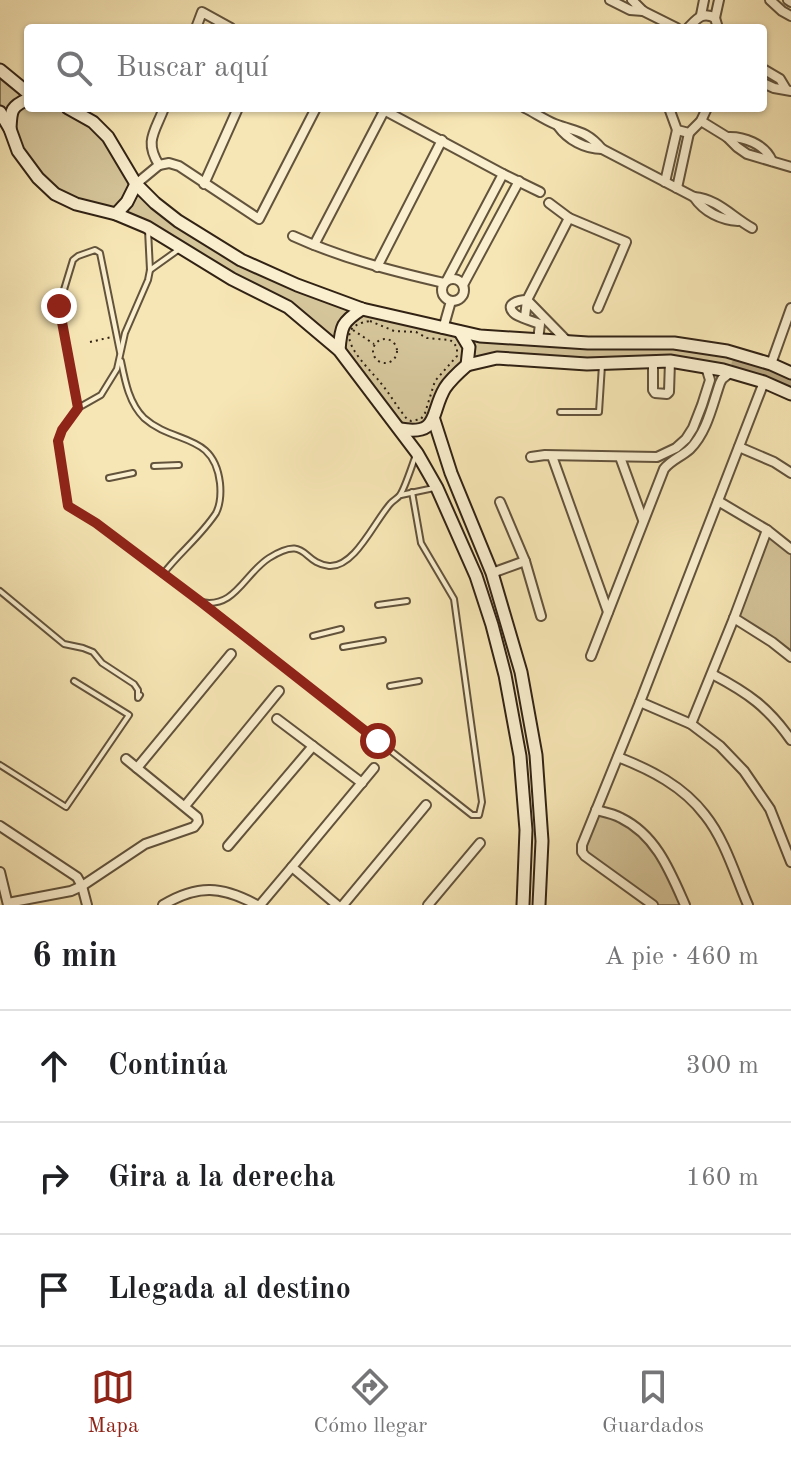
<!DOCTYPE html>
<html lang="es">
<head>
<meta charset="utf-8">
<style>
	:root { --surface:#fff; --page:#f6f6f6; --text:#202124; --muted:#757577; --line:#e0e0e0; --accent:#8f2418 }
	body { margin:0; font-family:"Old Standard TT",serif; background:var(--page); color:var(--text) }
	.stop { position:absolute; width:24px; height:24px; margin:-18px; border:6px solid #8f2418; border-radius:50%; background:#fff }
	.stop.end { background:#8f2418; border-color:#fff; box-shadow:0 2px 8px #0008 }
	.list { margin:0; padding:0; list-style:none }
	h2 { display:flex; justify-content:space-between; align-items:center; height:104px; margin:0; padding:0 32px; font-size:34px }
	h2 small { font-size:26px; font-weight:400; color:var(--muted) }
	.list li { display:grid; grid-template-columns:52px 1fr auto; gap:24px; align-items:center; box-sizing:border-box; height:112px; padding:0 32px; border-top:2px solid var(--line) }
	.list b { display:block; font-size:30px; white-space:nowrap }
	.list em { font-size:26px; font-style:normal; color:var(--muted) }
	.icon { flex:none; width:44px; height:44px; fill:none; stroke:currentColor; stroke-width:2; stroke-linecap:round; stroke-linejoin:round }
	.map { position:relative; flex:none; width:791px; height:905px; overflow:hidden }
	.search { position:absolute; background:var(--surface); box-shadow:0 2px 6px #0004; left:24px; right:24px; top:24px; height:88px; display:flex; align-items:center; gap:20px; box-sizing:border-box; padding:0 28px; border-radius:8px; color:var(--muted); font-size:30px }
	.sheet { height:440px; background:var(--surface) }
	nav { display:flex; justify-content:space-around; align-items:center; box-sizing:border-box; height:112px; border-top:2px solid var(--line); background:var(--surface); font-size:22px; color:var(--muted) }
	nav a { display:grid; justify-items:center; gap:4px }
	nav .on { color:var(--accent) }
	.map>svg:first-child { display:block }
	.green { fill:#d5c59a; stroke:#837457; stroke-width:2 }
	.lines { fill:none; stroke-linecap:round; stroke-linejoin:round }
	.canal { stroke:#b4a37e; stroke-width:9 }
	.lane-casing { stroke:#62533c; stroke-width:8 }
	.street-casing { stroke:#62533c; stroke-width:12 }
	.secondary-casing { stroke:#312214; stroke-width:15 }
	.path { stroke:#312214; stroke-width:2; stroke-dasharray:2 4; stroke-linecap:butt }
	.lane { stroke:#faefcf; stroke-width:4 }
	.street { stroke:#faefcf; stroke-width:8 }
	.secondary { stroke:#faefcf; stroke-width:11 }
	.route { stroke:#8f2418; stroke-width:10 }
</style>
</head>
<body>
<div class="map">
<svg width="791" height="905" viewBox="0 0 791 905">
	<rect width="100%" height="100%" fill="#f7e6b5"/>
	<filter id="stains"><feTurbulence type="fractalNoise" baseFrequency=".0025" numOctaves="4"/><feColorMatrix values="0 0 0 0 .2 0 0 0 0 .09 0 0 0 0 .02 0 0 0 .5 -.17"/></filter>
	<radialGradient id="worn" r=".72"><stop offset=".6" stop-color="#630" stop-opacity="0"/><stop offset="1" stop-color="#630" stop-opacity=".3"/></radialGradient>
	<g class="green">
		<polygon points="0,70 28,93 28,108 68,108 93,122 136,184 178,221 297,285 446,330 674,343 791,373 791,394 723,370 497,358 467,365 424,429 400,429 339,350 288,307 147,227 76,204 38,178 0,112"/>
		<polygon points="767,530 791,549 791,657 734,618"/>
		<polygon points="596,810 642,831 685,905 653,905 585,856 582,845"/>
	</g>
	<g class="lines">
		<polyline class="canal" points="736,364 791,383"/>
		<g class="lane-casing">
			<g id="lane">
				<path d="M148,230L150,270L148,280L125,333L117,369L101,395L78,408L62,430L58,441L67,503L71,508L96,523L201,602C235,609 244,574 269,558C308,534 301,563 329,566C355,568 375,520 391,503C394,500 398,498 400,495C405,488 412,465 416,455"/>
				<polyline points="150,270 178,250"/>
				<path d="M121,361C125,381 129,403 144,418C174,445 214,432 220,483C221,493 221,503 216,513C201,536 179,553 163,574"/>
				<polyline points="78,408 59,306 73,260 78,256 95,250 100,253 120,352"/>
				<polyline points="560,412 599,412 602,365"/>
				<polyline points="154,466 179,465"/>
				<polyline points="109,478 133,473"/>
				<polyline points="401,495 434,488"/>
				<polyline points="0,591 64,644 83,648 93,652 102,663 134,684 138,690 138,698 140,695"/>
				<polyline points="203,603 472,815 479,815 482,802 454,599 421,543 412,492"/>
				<polyline points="378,605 407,601"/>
				<polyline points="313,636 341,629"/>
				<polyline points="343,647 383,640"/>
				<polyline points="390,686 419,681"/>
				<polyline points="0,765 66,807 129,715 74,681"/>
			</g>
		</g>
		<g class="street-casing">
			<g id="street">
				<polyline points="610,0 630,10 643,11"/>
				<polyline points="632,0 643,11 677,28"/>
				<polyline points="770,0 782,11 791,16"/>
				<polyline points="788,0 791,2"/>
				<polyline points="701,15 704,0"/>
				<polyline points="715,18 719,0"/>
				<polyline points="196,28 202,12 231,28"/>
				<path d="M688,28C697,19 702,11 715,18L718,28"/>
				<polyline points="763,69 780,79 786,89"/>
				<polyline points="763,83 774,88 791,91"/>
				<polyline points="380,108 503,174 540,192"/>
				<path d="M525,108C535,113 545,120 555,124C576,132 586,130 602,149L694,197C718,199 732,217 752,228"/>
				<polyline points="669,108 677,130 689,133 701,121 707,108"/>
				<polyline points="701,121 727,137 737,147 747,154 791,167"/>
				<path d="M558,126C568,140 585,149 602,149"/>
				<path d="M727,137C743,136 765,144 772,161"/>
				<polyline points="159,165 169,163 179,166 259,219 316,108"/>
				<path d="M159,165C144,141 155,132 164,108"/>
				<polyline points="665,182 677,130"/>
				<polyline points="136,184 159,165"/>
				<polyline points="204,184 238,108"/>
				<polyline points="677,188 689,133"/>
				<path d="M694,197C704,212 721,220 738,221"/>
				<polyline points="549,203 569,218"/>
				<path d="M293,236C341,258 392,271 444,283"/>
				<polyline points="314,245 384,111"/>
				<polyline points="377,267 442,140"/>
				<circle cx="453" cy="290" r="11"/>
				<polyline points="447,280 503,174"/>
				<polyline points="463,285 519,181"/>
				<polyline points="525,317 527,300 569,218 626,242 598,308"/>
				<polyline points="443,329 451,301"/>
				<path d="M538,340L540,324C535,322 518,317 515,314C503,304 519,300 527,300L568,342"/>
				<polyline points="653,362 653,390 655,393 667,394 669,392 670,361"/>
				<polyline points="771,364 791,308"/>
				<polyline points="739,447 774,462 791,473"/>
				<polyline points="552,456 608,612"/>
				<polyline points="531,457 545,455 657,457 676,448 686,439 693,428 702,405 710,380 706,367"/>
				<polyline points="620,457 643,520"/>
				<polyline points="718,501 767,530 791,549"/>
				<polyline points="500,502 525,561 541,616"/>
				<polyline points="492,573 525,561"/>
				<polyline points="734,618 772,642 791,657"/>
				<path d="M591,656L664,469C671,460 681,457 690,449C707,432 712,406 720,383L722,379L731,372"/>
				<path d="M712,674C748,693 768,707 791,740"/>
				<polyline points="640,702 691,724 720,746 744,771 770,809 791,862"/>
				<polyline points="277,719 362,783"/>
				<polyline points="691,724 734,618 767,530"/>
				<path d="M618,757C651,770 683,786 705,815C725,840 735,875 748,905"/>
				<polyline points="126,759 137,768"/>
				<polyline points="185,806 279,691"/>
				<path d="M596,810C604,812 614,814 621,818C656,835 670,871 685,905"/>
				<polyline points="0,826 77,877 82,886 87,905"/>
				<polyline points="228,846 313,746"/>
				<polyline points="0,872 8,905"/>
				<polyline points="8,903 71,891 82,886 145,844 194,827 198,822 197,817 137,768 231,654"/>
				<path d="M163,905C198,884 222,886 257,905"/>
				<polyline points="260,905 292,867"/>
				<polyline points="337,905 292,867 374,768"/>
				<polyline points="343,905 426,805"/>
				<polyline points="428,905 480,843"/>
				<polyline points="653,905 585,856 582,852 582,845 640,702 764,382"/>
			</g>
		</g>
		<g class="secondary-casing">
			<g id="secondary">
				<polyline points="0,70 28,93"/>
				<polyline points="68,108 93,122 108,137 136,184 155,203 178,221 241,260 297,285 362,309 480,336 588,343 674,343 727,351 771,364 791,373"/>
				<polyline points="0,112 10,129 18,151 38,178 55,194 76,204 116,214 147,227 232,279 288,307 339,350 417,453 437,488 476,576 492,625 505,675 520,756 526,830 523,905"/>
				<path d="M10,129C11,111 10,107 28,99"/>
				<polyline points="116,214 127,202 136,184"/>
				<path d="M339,350C341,326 342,322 362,309"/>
				<polyline points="467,365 497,358 587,364 670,361 723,370 764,382 791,394"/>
				<polyline points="434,420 451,473 492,573 521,672 536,755 542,841 539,905"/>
				<path d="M400,429C440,436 430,413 445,388C451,379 459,372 467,365L469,347L460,332"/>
			</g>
		</g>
		<g class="path">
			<path d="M370,321L394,331L416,332L427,338L450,340L454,343L457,348V356L435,381L425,413L421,419L411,421L407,419C397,407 390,394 380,382C367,366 324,328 370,321Z"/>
			<polyline points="353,330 374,344"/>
			<circle cx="385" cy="351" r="12"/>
			<polyline points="90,342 112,337"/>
		</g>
		<use href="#lane" class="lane"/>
		<use href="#street" class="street"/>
		<use href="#secondary" class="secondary"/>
	</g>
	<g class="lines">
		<polyline class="route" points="59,306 78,408 62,430 58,441 68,506 96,523 201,602 378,741"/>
	</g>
	<rect width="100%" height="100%" filter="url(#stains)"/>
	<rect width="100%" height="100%" fill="url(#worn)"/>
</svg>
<div class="stop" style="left:378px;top:741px"></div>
<div class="stop end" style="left:59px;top:306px"></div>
<div class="search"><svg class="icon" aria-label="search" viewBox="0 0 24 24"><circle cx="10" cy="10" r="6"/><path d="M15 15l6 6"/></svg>Buscar aquí</div>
</div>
<section class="sheet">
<h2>6 min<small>A pie · 460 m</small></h2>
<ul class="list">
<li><svg class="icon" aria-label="ahead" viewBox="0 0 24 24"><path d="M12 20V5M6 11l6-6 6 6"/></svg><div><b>Continúa</b></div><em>300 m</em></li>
<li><svg class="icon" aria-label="right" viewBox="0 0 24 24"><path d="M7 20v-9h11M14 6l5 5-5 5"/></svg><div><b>Gira a la derecha</b></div><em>160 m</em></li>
<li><svg class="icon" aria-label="arrive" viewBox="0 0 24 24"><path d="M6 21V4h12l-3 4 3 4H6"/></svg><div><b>Llegada al destino</b></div></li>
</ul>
</section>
<nav>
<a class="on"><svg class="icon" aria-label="map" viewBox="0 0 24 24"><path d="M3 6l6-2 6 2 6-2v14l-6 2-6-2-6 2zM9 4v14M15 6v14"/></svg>Mapa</a>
<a><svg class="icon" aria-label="directions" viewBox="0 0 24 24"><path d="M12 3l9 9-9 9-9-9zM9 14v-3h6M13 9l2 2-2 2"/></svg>Cómo llegar</a>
<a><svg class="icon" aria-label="saved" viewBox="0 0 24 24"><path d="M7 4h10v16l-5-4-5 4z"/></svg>Guardados</a>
</nav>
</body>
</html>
